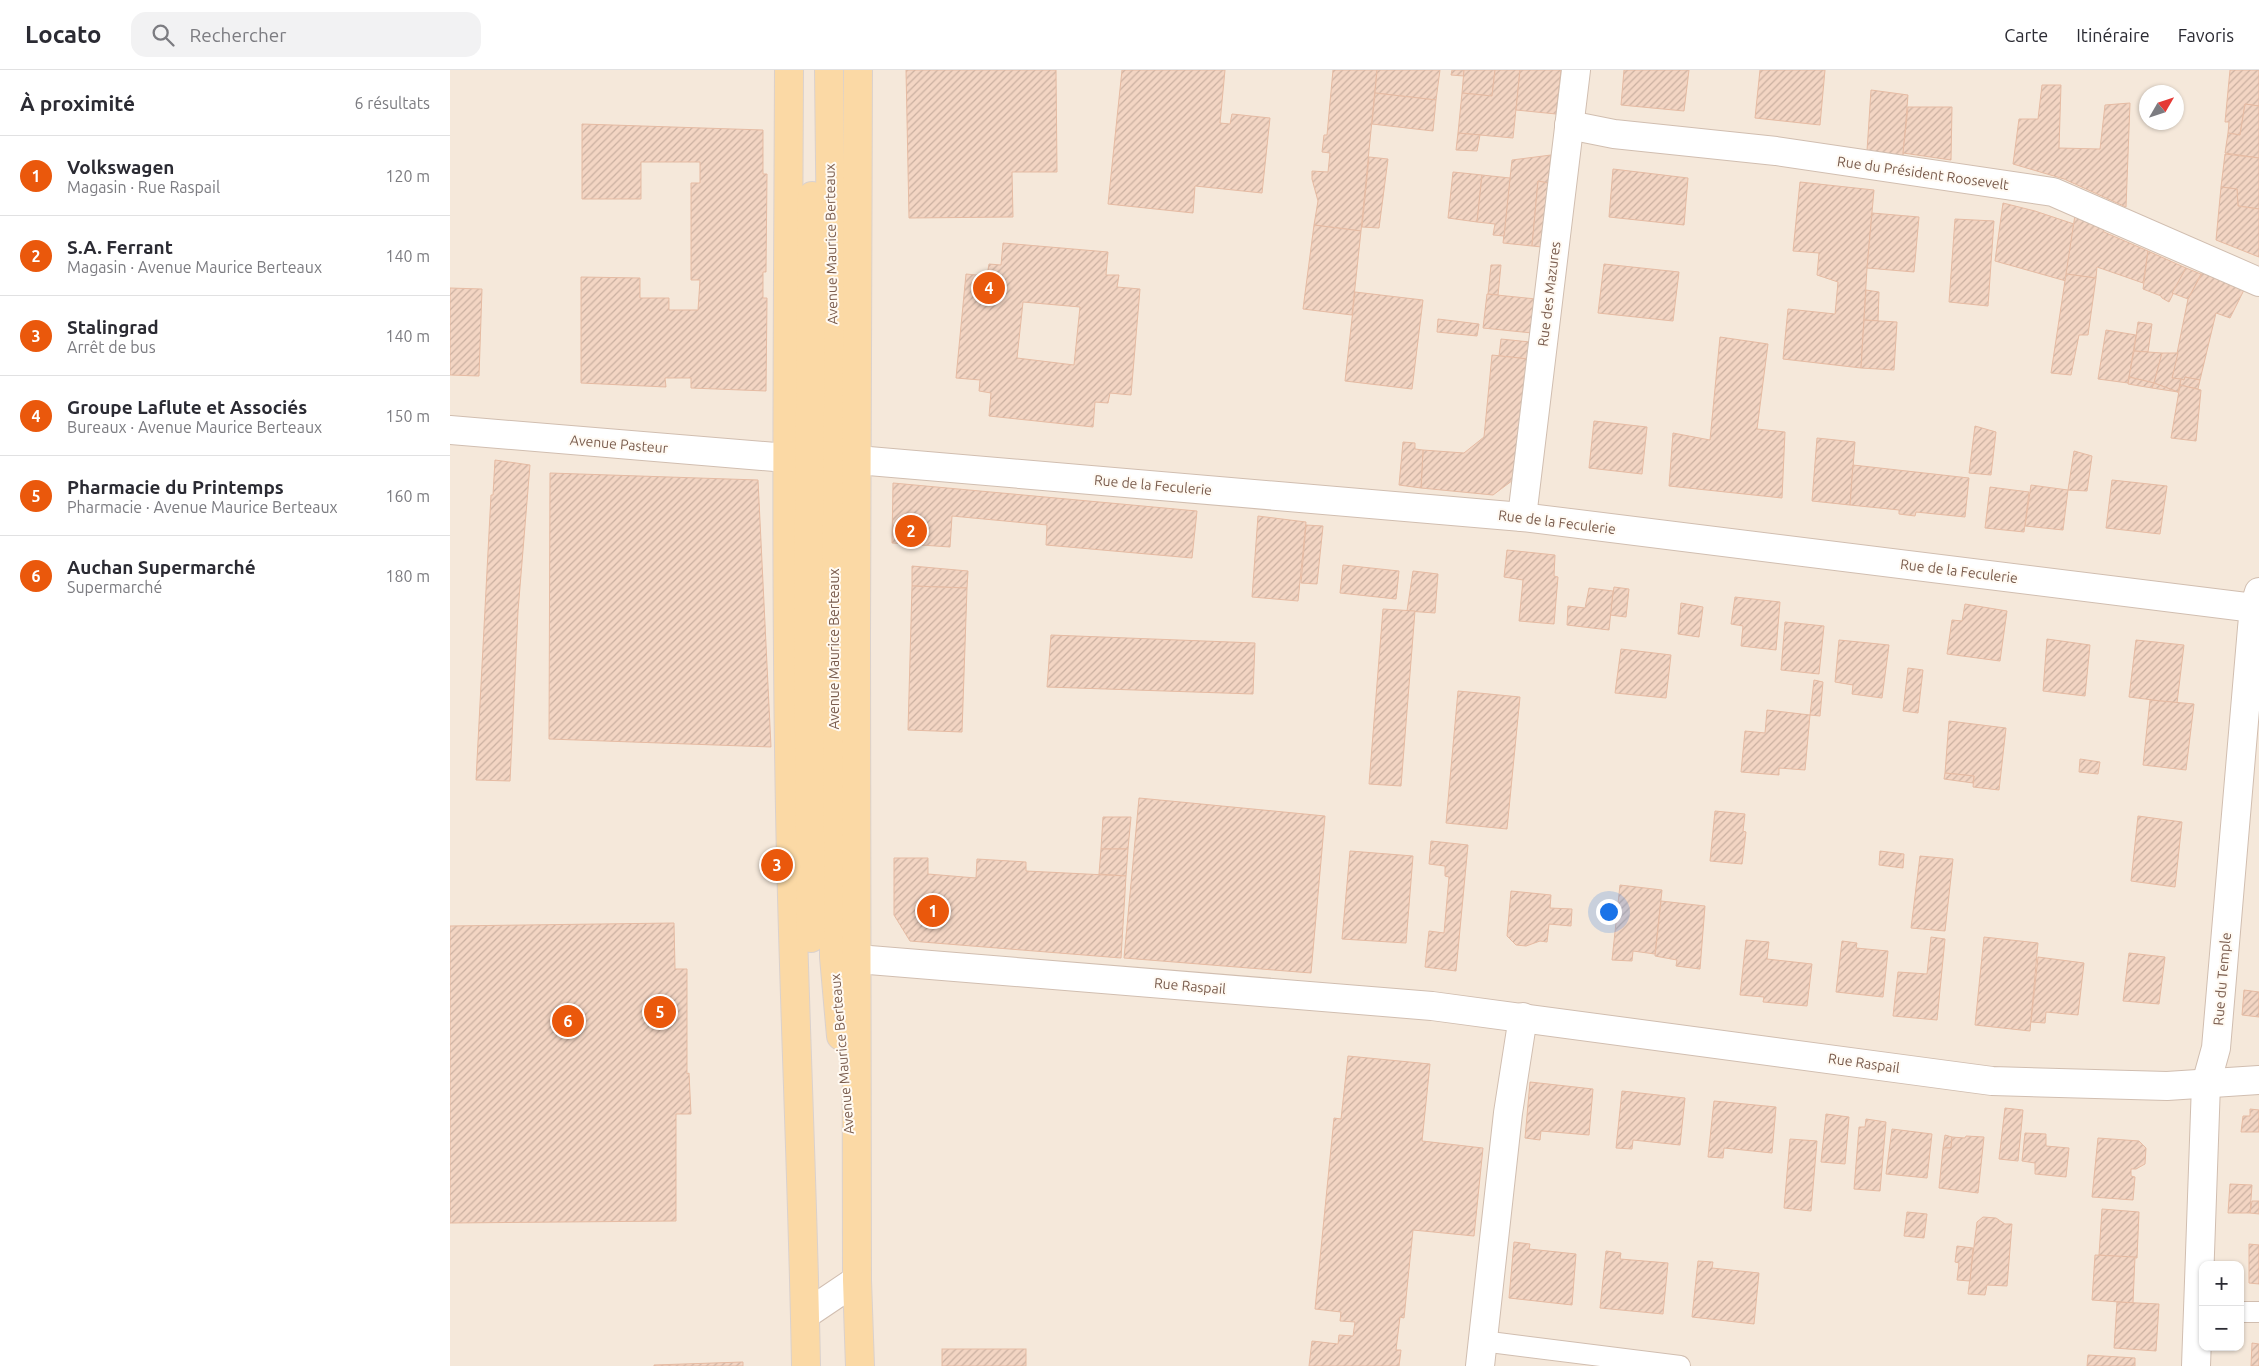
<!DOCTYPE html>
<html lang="fr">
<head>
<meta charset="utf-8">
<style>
	:root { --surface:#fff; --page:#f2f2f3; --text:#2b2b33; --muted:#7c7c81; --line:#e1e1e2; --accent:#ea580c }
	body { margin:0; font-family:Ubuntu,sans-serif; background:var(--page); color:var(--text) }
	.controls { position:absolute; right:15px; bottom:15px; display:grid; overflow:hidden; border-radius:10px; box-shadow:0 1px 4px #0004 }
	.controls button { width:45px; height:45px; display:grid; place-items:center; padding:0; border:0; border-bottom:1px solid var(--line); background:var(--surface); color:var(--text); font:25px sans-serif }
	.compass { position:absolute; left:1689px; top:15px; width:45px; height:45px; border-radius:50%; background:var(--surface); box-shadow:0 1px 4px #0004; rotate:51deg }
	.you { position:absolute; left:1158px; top:841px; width:18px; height:18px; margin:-12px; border:4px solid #fff; border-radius:50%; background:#1a73e8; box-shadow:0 0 0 8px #1a73e833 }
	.badge { display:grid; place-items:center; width:32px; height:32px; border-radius:50%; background:var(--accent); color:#fff; font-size:16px; font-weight:700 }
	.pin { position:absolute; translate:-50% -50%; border:2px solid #fff; box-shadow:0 1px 5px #0006 }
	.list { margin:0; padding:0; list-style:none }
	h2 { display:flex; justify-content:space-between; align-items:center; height:65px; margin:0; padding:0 20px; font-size:21px }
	h2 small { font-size:16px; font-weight:400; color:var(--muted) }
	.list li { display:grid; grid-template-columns:32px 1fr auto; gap:15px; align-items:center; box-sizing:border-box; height:80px; padding:0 20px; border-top:1px solid var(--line) }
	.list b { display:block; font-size:19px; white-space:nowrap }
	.list p { margin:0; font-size:16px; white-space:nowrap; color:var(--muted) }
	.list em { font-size:16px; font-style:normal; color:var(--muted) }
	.icon { flex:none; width:28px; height:28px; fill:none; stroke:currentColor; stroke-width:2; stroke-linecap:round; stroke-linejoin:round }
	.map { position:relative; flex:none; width:1809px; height:1296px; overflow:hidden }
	header { display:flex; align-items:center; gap:30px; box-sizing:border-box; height:70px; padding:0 25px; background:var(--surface); border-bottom:1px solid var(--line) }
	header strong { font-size:24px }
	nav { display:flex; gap:28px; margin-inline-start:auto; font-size:18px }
	.search { width:350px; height:45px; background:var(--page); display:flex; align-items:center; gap:12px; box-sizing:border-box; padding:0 18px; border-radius:15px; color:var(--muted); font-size:19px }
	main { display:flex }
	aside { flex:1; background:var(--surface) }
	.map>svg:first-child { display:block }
	.residential { fill:#f5e8da; fill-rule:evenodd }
	.building { fill:url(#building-hatch); stroke:#e6bba3; fill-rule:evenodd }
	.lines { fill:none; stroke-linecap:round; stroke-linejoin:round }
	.lane-casing { stroke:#d1beb0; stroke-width:22 }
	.street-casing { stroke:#d1beb0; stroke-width:30 }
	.primary-casing { stroke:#dad1cd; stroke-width:30 }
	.lane { stroke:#fff; stroke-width:20 }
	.street { stroke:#fff; stroke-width:28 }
	.primary { stroke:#fbd9a5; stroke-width:28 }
	.labels { text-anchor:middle; stroke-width:4; stroke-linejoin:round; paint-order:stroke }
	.street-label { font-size:14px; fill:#7a5c4d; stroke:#fffaf3 }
</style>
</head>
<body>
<header>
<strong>Locato</strong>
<div class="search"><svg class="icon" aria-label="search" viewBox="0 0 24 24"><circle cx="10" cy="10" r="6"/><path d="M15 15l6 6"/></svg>Rechercher</div>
<nav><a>Carte</a><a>Itinéraire</a><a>Favoris</a></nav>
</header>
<main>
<aside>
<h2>À proximité<small>6 résultats</small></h2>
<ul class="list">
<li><span class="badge">1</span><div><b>Volkswagen</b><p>Magasin · Rue Raspail</p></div><em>120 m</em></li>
<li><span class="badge">2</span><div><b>S.A. Ferrant</b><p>Magasin · Avenue Maurice Berteaux</p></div><em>140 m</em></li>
<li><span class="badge">3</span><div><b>Stalingrad</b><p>Arrêt de bus</p></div><em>140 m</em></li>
<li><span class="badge">4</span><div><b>Groupe Laflute et Associés</b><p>Bureaux · Avenue Maurice Berteaux</p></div><em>150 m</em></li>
<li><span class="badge">5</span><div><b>Pharmacie du Printemps</b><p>Pharmacie · Avenue Maurice Berteaux</p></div><em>160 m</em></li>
<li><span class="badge">6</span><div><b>Auchan Supermarché</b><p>Supermarché</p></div><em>180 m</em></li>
</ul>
</aside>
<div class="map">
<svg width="1809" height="1296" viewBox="0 0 1809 1296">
	<defs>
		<pattern id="building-hatch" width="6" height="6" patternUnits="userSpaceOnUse" patternTransform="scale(1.25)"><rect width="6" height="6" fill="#f3d5c3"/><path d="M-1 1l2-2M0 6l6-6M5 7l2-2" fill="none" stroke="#cab0a1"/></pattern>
	</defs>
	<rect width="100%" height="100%" fill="#fdf6ec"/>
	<path class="residential" d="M0,0H1809V1296H0ZM1696,22H1726V52H1696ZM1753,1195H1790V1277H1753Z"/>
	<g class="building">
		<polygon points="456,0 606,0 607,102 562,102 563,147 459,148"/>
		<polygon points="672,0 775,0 770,53 780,54 782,44 820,48 812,123 745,116 743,143 658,134"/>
		<polygon points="883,0 927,0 911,161 864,155 868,131 862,109 862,101 878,102 880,83 872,82 874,65 877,65"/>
		<polygon points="927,0 990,0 986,30 925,23"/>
		<polygon points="1002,0 1014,0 1014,6 1001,5"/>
		<polygon points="1014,0 1045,0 1042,26 1012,23"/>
		<polygon points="1045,0 1070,0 1063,68 1008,63 1012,23 1042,26"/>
		<polygon points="1070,0 1111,0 1106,44 1066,40"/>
		<polygon points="1174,0 1239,0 1234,41 1171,35"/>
		<polygon points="1310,0 1375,0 1370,55 1305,48"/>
		<polygon points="1780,0 1809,0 1809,36 1795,34 1790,65 1778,63 1779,52 1775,52"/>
		<polygon points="1592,15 1611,15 1609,78 1650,79 1655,35 1680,33 1676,137 1614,109 1563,94 1569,49 1588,49"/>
		<polygon points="1421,20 1458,25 1453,86 1417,81"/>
		<polygon points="925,23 986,30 983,61 922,54"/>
		<polygon points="1795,34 1809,36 1809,88 1775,83 1778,63 1790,65"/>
		<polygon points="1458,37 1502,37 1501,90 1453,83"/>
		<polygon points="132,54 313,60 313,104 317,104 316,202 313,202 313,228 317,228 316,321 241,318 241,308 215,308 216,317 131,313 131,207 190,208 190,228 219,228 219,240 248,240 250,210 241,210 241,113 250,113 250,92 191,92 191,129 132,129"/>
		<polygon points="1008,63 1030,65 1027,81 1006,80"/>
		<polygon points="1775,84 1809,88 1809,139 1788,136 1787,119 1771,117"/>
		<polygon points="1101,85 1098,113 1088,111 1082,176 1053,173 1062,90"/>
		<polygon points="919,87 938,89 929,158 912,157"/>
		<polygon points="1163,99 1238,108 1234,155 1159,147"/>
		<polygon points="1003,102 1032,105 1027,152 998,148"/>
		<polygon points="1032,105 1060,108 1054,166 1043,165 1045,154 1027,152"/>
		<polygon points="1088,111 1098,113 1092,177 1082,176"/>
		<polygon points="1350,112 1424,120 1417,198 1411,298 1333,289 1338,239 1385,244 1388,212 1367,205 1369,183 1343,181"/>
		<polygon points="1771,117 1787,119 1788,136 1809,139 1809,187 1766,170"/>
		<polygon points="1553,133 1585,141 1624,154 1616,211 1545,191"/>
		<polygon points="1422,143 1469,147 1464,202 1417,198"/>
		<polygon points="1625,145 1652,156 1654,162 1698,181 1693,213 1647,197 1646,208 1616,204"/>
		<polygon points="1505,149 1544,151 1538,236 1499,232"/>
		<polygon points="864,155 911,161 902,245 853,239"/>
		<path d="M553,173L658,182L656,205H669L667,217L690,219L681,325L660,323L658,333L645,332L643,357L539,346L541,323L529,321L530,310L506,308L516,204L537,206L539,194L551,195ZM573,232L630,237L624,295L567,288Z"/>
		<polygon points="1698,181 1736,198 1719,232 1712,228 1711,226 1693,219"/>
		<polygon points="1154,194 1229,202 1223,251 1148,243"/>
		<polygon points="1041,195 1051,195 1048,225 1038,224"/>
		<polygon points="1756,196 1797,214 1780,248 1766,243 1750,310 1735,307 1734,310 1722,308 1738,229"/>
		<polygon points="1736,198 1751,204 1738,229 1722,223"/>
		<polygon points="1616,204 1646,208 1638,265 1629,265 1621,305 1601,303"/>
		<polygon points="0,218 32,219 29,306 0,305"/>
		<polygon points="1416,220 1429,222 1428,251 1414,250"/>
		<polygon points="905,222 973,230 962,319 895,311"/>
		<polygon points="1037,224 1086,229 1082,263 1033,258"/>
		<polygon points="988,249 1029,254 1027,266 987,262"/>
		<polygon points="1414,250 1447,252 1444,300 1411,298"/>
		<polygon points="1688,252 1702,254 1698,282 1684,281"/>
		<polygon points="1656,260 1686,265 1678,313 1648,309"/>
		<polygon points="1270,267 1318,274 1307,359 1335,362 1332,428 1219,416 1223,363 1260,370"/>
		<polygon points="1051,269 1080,272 1078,289 1049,286"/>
		<polygon points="1684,281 1712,283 1704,313 1679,307"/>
		<polygon points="1712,283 1728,283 1722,308 1731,309 1728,322 1704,313"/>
		<polygon points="1042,285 1078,289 1067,407 1043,425 971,418 973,380 1014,383 1034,367"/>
		<polygon points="1679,307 1704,313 1702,318 1678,314"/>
		<polygon points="1735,307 1750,310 1748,319 1730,315 1731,309 1734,310"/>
		<polygon points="1704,313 1728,322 1702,318"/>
		<polygon points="1730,315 1751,320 1746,371 1721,368"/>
		<polygon points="1144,351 1197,357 1192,404 1139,398"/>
		<polygon points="1525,356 1546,362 1541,405 1519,403"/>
		<polygon points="1367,368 1405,372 1400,435 1362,431"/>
		<polygon points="953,372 965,373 965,379 973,380 971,418 949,415"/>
		<polygon points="1624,381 1642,386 1637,421 1618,420"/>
		<polygon points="45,390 80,395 68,541 60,711 26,710 41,425 43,425"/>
		<polygon points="1403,395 1519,408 1515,447 1466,442 1465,446 1449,444 1449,440 1400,435"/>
		<polygon points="100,403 308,410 321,677 99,669"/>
		<polygon points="1662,410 1717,416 1710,464 1656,458"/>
		<polygon points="443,413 747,441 742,488 596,475 597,455 502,446 500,477 442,473"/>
		<polygon points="1581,415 1618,420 1613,460 1575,456"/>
		<polygon points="1540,417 1579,422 1574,462 1535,458"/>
		<polygon points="808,446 856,452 848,531 802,527"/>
		<polygon points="856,455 873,456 867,514 851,513"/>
		<polygon points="1057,480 1105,485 1104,506 1108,507 1104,554 1069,551 1073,510 1054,507"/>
		<polygon points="893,495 949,501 946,529 890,523"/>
		<polygon points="462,496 518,501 517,518 462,516"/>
		<polygon points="963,501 988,504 985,543 957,541"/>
		<polygon points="462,516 517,518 512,662 458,660"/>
		<polygon points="1164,517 1179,519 1176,547 1160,545"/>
		<polygon points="1139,518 1163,521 1159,560 1117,555 1118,536 1135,538"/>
		<polygon points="1285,527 1330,532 1326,580 1291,576 1293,556 1281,554"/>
		<polygon points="1231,533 1253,537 1249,567 1228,564"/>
		<polygon points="1515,534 1557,541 1550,591 1497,584 1502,550 1512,551"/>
		<polygon points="933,539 965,541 951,716 919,714"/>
		<polygon points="1335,552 1374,556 1369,604 1331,600"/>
		<polygon points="601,565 805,573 803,624 597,617"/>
		<polygon points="1597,569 1640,575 1635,626 1593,621"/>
		<polygon points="1389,570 1439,575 1432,628 1402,624 1403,615 1385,612"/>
		<polygon points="1686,570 1734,575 1727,633 1679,627"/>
		<polygon points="1171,579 1221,585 1216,628 1165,623"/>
		<polygon points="1458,598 1473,600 1468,643 1453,641"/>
		<polygon points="1364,610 1373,612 1370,646 1360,645"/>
		<polygon points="1008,621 1070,627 1057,759 996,753"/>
		<polygon points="1700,630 1744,634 1736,700 1693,695"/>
		<polygon points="1317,640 1360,645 1355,700 1329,698 1329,705 1291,702 1295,661 1315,663"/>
		<polygon points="1499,651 1556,658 1549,720 1523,717 1524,706 1495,703"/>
		<polygon points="1630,689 1650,692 1648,704 1629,702"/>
		<polygon points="1495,703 1524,706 1523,713 1494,709"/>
		<polygon points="689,728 875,746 861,903 674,888"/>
		<polygon points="1265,741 1295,744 1293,761 1296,762 1292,794 1260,791"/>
		<polygon points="1688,746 1732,752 1725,817 1681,811"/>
		<polygon points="653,747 681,747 678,779 651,779"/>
		<polygon points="981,771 1018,775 1006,901 975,897 979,861 994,863 999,807 995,806 995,796 979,794"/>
		<polygon points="651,779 678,779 676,806 649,804"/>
		<polygon points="900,781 963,786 956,873 892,869"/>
		<polygon points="1430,781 1454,784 1453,798 1429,795"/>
		<polygon points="1470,786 1503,789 1495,861 1461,858"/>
		<polygon points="444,788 478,788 478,804 526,808 527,789 576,792 576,801 676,806 671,888 460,871 444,845"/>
		<polygon points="1170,815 1212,820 1205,884 1183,881 1182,891 1162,890"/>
		<polygon points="1061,821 1101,825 1100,838 1122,839 1121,856 1099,854 1097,872 1090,871 1076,876 1066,875 1057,866"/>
		<polygon points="1211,831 1255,836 1250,899 1226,896 1227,890 1205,886"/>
		<polygon points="224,853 225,899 237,899 237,1004 239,1003 241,1044 226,1044 226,1151 0,1153 0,856"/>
		<polygon points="1481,867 1495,869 1487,950 1443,946 1448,902 1477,904"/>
		<polygon points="1534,867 1588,873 1580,961 1525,955"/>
		<polygon points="1296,870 1319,872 1317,889 1362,894 1357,936 1313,932 1314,927 1290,925"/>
		<polygon points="1392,871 1407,873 1406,878 1438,881 1433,927 1386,922"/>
		<polygon points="1679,883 1715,887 1709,934 1673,931"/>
		<polygon points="1588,887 1634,893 1628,945 1596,942 1595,953 1581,952"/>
		<polygon points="1794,920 1809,922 1809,947 1792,945"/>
		<polygon points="898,986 980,994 972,1071 1033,1078 1024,1166 963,1160 954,1248 950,1247 946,1280 951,1280 949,1296 859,1296 862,1271 888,1274 889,1265 903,1266 905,1252 890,1251 891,1242 865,1239 884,1048 891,1049"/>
		<polygon points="1080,1012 1143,1019 1139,1065 1091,1061 1090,1070 1075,1068"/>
		<polygon points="1172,1021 1235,1028 1230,1075 1183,1070 1182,1079 1166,1078"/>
		<polygon points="1264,1031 1326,1037 1322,1083 1274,1078 1273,1088 1258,1087"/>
		<polygon points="1555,1038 1573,1040 1568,1091 1549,1089"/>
		<polygon points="1800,1039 1809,1040 1809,1062 1791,1062 1793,1046 1800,1046"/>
		<polygon points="1376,1044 1399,1047 1395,1094 1371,1092"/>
		<polygon points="1416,1049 1436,1052 1430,1121 1404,1119 1409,1057 1415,1057"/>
		<polygon points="1442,1059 1482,1064 1477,1108 1436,1104"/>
		<polygon points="1575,1063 1596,1064 1596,1076 1619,1078 1616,1107 1585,1104 1585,1093 1572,1091"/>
		<polygon points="1495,1065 1502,1067 1501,1078 1493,1078"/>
		<polygon points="1516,1066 1534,1067 1528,1123 1489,1118 1493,1078 1501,1078 1502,1067 1515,1068"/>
		<polygon points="1648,1068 1689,1071 1696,1078 1695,1094 1686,1099 1681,1099 1681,1106 1685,1107 1683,1130 1642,1127"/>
		<polygon points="1340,1069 1367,1071 1361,1141 1334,1138"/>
		<polygon points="1780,1114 1802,1115 1800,1143 1778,1143"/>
		<polygon points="1802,1131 1809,1131 1809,1144 1800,1143"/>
		<polygon points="1652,1139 1689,1142 1687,1188 1649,1185"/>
		<polygon points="1457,1142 1477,1144 1474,1168 1454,1166"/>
		<polygon points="1533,1147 1546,1148 1555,1154 1562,1154 1557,1216 1537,1215 1535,1225 1518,1224 1527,1152"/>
		<polygon points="1064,1172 1080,1174 1079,1179 1126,1184 1122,1235 1059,1228"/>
		<polygon points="1799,1174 1809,1175 1809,1214 1799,1213"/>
		<polygon points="1507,1176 1523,1178 1520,1211 1507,1210 1509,1193 1505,1192"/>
		<polygon points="1156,1181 1171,1183 1170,1189 1218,1193 1213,1244 1150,1238"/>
		<polygon points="1645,1185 1685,1187 1683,1233 1642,1230"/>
		<polygon points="1248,1191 1263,1192 1262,1198 1309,1203 1304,1254 1242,1247"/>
		<polygon points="1667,1232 1709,1234 1706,1281 1664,1278"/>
		<polygon points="1802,1273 1809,1274 1809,1296 1801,1296"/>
		<rect x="492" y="1279" width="84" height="17"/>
		<polygon points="1638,1285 1685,1288 1685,1296 1637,1296"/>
		<polygon points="293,1292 293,1296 204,1296 204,1295"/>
	</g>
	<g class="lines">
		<g class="lane-casing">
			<g id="lane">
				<polyline points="1790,1242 1809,1242"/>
				<polyline points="1032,1271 1230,1296"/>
			</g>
		</g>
		<g class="street-casing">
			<g id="street">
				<polyline points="1119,55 1164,64 1326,81 1603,122 1809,212"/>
				<polyline points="0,360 337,388"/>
				<polyline points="407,390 1072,447 1804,538"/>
				<polyline points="1072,447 1126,0"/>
				<polyline points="407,889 982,936 1542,1011 1717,1016 1809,1010"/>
				<polyline points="355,1245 407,1210"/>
				<polyline points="1030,1296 1058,1043 1073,947"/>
				<polyline points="1746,1296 1756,1014 1766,978 1802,558 1804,538 1809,522"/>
			</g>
		</g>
		<g class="primary-casing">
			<g id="primary">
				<path d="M339,0C338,263 335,525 341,788C345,958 353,1127 356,1296"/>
				<polyline points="379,0 385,553 384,887 391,966"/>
				<polyline points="408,0 406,566 407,1210 410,1296"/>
				<polyline points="361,868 358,555 362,126"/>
			</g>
		</g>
		<use href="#lane" class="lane"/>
		<use href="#street" class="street"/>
		<use href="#primary" class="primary"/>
	</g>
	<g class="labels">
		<g class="street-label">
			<text transform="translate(1473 103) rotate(8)" y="5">Rue du Président Roosevelt</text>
			<text transform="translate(381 174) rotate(-91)" y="5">Avenue Maurice Berteaux</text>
			<text transform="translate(1099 224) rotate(-83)" y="5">Rue des Mazures</text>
			<text transform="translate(169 374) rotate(5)" y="5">Avenue Pasteur</text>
			<text transform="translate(703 415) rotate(5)" y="5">Rue de la Feculerie</text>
			<text transform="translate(1107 452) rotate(7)" y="5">Rue de la Feculerie</text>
			<text transform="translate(1509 501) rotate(7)" y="5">Rue de la Feculerie</text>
			<text transform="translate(384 579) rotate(-90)" y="5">Avenue Maurice Berteaux</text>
			<text transform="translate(1772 909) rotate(-85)" y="5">Rue du Temple</text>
			<text transform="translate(740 916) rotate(5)" y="5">Rue Raspail</text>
			<text transform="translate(392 984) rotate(-95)" y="5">Avenue Maurice Berteaux</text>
			<text transform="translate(1414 993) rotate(8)" y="5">Rue Raspail</text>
		</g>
	</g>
</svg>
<div class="controls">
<button>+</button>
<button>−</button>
</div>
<svg class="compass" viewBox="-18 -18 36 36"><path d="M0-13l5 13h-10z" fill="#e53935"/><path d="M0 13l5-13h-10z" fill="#7c7c81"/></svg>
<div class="you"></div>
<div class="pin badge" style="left:483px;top:841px">1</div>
<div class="pin badge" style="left:461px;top:461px">2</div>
<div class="pin badge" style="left:327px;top:795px">3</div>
<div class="pin badge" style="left:539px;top:218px">4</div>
<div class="pin badge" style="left:210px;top:942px">5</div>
<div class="pin badge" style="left:118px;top:951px">6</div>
</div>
</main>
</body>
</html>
